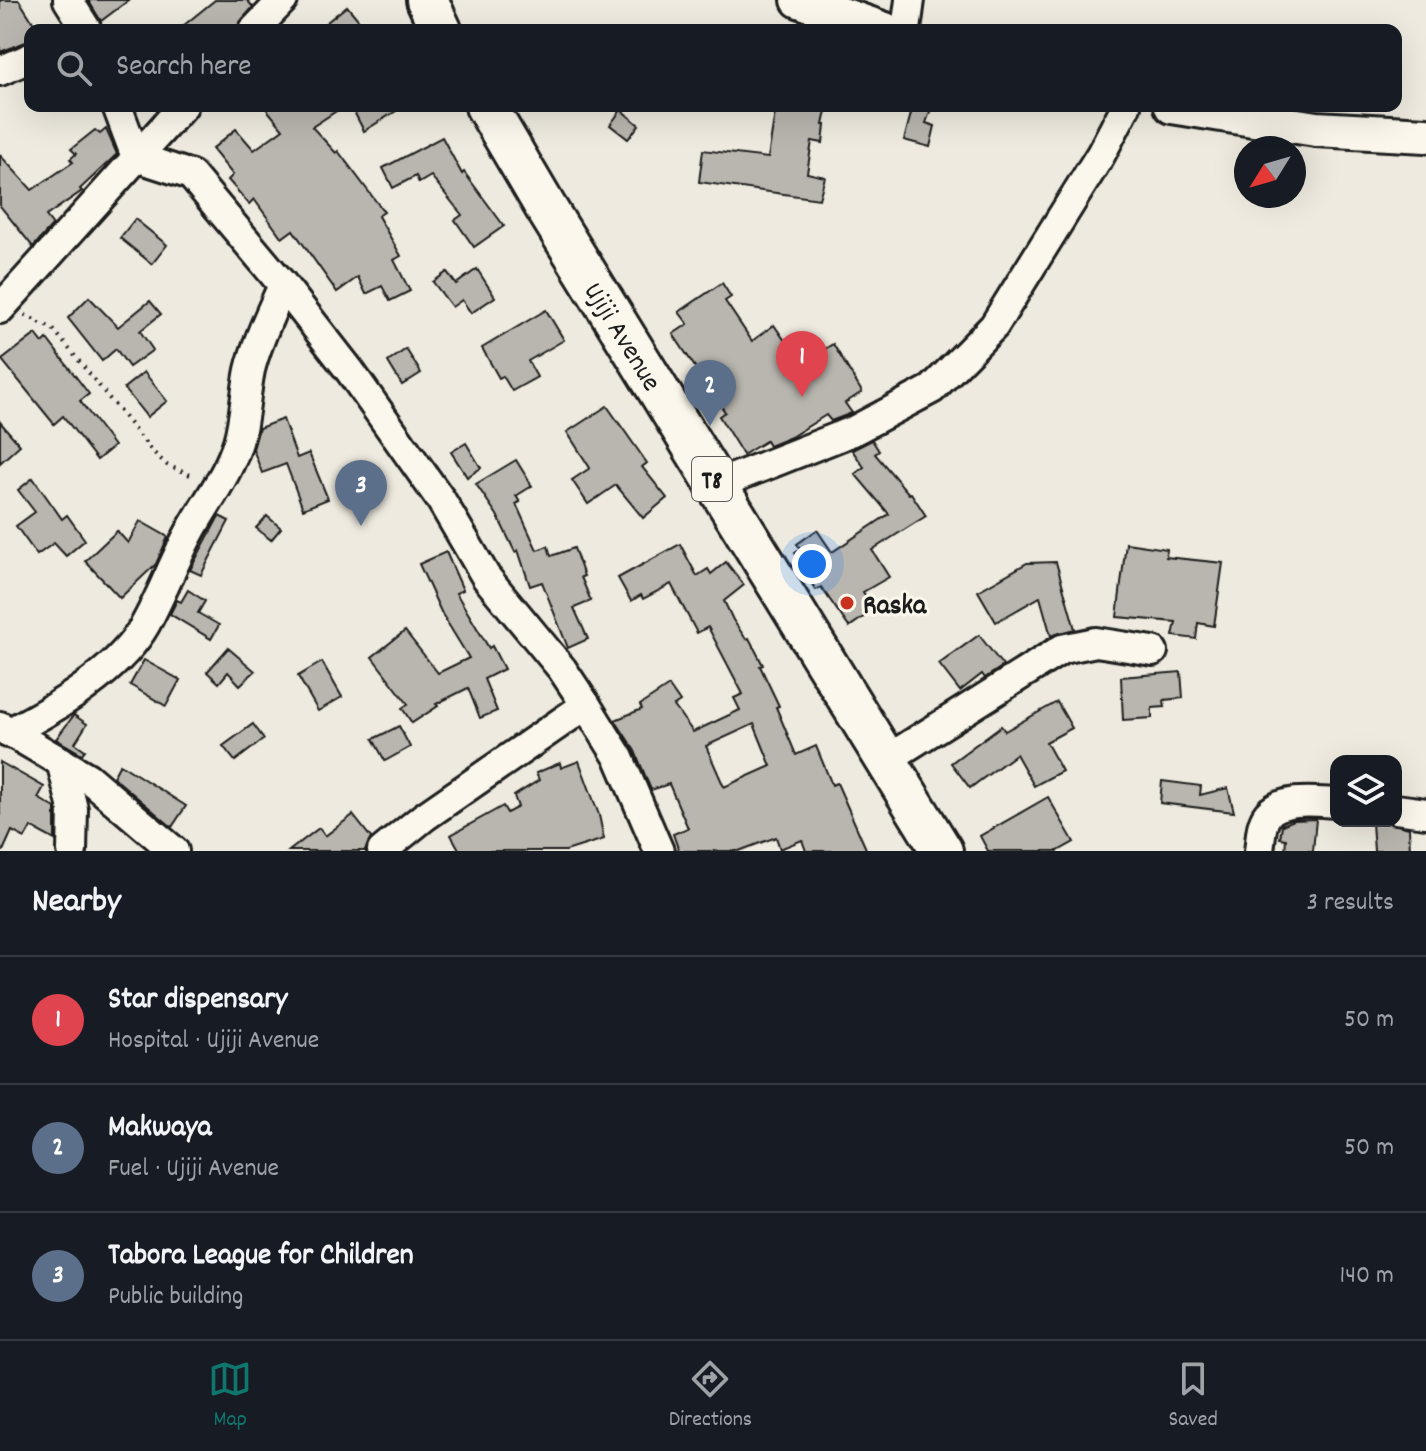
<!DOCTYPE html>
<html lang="en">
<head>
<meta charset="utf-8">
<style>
	:root { --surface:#171b24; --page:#20242c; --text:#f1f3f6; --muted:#9ea1a6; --line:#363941; --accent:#0f766e }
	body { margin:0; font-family:Dekko,sans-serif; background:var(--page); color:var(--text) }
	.controls { position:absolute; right:24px; bottom:24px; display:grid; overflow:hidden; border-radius:16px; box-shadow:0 8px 32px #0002 }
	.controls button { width:72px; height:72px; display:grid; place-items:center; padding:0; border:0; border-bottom:2px solid var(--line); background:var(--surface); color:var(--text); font:40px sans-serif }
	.compass { position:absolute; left:1234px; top:136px; width:72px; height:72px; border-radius:50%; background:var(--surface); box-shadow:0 8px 32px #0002; rotate:233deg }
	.you { position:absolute; left:812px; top:564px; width:28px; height:28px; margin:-20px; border:6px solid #fff; border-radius:50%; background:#1a73e8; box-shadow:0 0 0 12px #1a73e833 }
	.badge { display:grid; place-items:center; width:52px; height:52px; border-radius:50%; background:var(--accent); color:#fff; font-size:26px; font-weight:700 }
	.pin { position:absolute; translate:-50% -66px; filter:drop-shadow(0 2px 4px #0008) }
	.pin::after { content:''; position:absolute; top:42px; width:28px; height:24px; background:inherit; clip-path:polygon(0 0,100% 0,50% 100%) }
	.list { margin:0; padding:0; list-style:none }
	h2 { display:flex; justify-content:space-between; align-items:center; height:104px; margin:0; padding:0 32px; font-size:34px }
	h2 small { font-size:26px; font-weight:400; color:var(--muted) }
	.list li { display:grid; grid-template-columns:52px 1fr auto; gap:24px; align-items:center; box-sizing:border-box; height:128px; padding:0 32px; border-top:2px solid var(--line) }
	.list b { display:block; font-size:30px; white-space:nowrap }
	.list p { margin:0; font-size:26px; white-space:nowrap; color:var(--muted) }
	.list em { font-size:26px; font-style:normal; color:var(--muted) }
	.icon { flex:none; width:44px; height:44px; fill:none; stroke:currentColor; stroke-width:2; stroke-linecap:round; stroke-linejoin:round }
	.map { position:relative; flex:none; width:1426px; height:851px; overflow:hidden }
	.search { position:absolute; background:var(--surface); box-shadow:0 8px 32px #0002; left:24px; right:24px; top:24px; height:88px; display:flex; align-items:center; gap:20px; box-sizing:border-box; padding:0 28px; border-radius:16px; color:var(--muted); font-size:30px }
	.sheet { height:488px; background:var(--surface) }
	nav { display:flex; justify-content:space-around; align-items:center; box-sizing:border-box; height:112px; border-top:2px solid var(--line); background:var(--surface); font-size:22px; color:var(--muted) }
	nav a { display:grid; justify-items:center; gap:4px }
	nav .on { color:var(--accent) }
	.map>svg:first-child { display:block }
	.building { fill:#b9b6af; stroke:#1c1c1c; stroke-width:2; fill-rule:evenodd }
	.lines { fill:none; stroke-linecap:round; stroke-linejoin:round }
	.minor-casing { stroke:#1c1c1c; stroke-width:34 }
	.major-casing { stroke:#1c1c1c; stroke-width:40 }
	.highway-casing { stroke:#1c1c1c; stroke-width:46 }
	.path { stroke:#1c1c1c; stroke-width:4; stroke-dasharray:2 6; stroke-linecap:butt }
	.minor { stroke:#fbf7ec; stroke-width:28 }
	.major { stroke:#fbf7ec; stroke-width:34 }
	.highway { stroke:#fbf7ec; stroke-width:40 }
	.poi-dot { fill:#c8321e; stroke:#fbf7ec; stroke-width:3 }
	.labels { text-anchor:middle; stroke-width:6; stroke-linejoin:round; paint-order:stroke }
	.shield { fill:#fbf7ec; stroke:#5f5e5a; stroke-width:2 }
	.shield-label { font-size:26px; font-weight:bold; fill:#1c1c1c }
	.street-label { font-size:28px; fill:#1c1c1c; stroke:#fbf7ec }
	.poi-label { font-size:28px; font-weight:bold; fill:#1c1c1c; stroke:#fbf7ec; text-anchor:start }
</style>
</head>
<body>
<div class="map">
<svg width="1426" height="851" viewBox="0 0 1426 851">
	<rect width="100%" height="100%" fill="#eeeadf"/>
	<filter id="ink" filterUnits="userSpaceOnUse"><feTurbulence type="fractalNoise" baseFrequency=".0125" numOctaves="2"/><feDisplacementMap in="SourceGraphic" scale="16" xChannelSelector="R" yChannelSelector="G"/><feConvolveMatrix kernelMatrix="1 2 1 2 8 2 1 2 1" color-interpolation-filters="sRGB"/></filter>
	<g filter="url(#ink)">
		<g class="building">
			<polygon points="0,0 19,0 38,30 30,30 30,39 26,42 0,52"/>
			<polygon points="88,0 129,0 101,21"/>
			<polygon points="215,0 247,0 253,7 234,30 178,30"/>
			<polygon points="347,6 367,30 317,30"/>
			<polygon points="264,106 344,106 312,127 336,153 338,151 384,212 378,216 401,256 394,260 410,291 390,301 382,286 366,294 358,277 337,292 293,230 282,238 254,199 249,204 228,180 233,175 212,149 236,129 254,150 283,129"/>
			<polygon points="351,106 404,106 364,131"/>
			<polygon points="776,106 809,111 810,106 827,106 823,125 825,125 823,143 812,141 807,173 825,177 819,199 699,182 703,150 768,158"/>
			<polygon points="913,106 932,106 926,123 935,126 930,147 904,140"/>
			<polygon points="621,110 639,125 628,139 610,125"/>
			<polygon points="106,129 117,154 80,189 82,191 46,216 53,225 33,247 0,206 0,155 32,190 73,162 70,159 76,154 71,149 95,130 100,134"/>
			<polygon points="442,137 462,174 464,172 504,226 474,247 455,220 462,215 431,176 419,183 416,176 393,188 383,168"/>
			<polygon points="135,219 167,245 152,264 120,238"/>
			<polygon points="477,269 495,297 471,313 462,300 452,307 433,282 447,272 456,284"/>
			<polygon points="722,283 731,297 725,301 752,341 774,325 801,364 833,344 862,392 845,403 852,413 831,421 826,415 791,437 769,446 766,441 743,455 719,416 725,412 673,334 688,324 679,312"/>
			<polygon points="89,297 118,327 150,301 161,314 140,331 153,350 129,367 116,349 102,361 68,318"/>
			<polygon points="546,310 564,340 528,361 537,377 512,391 503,376 499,378 482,348"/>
			<polygon points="36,334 43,343 47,339 89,394 80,401 114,446 97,460 63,416 54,424 2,360"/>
			<polygon points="406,349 421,373 402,385 388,362"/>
			<polygon points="144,372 167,401 147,417 124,388"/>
			<polygon points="607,406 647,463 642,467 667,498 643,518 616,485 588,504 572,480 590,468 567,432"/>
			<polygon points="283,419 297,458 309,453 328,499 303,509 286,464 262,473 253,449 259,428"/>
			<polygon points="0,422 20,445 0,463"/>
			<polygon points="872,440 879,451 875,454 909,494 911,493 926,516 872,550 889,577 863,592 875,609 849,627 821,587 816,590 799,565 802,564 795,553 801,549 797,544 817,530 832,552 889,514 855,474 864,467 852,450"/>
			<polygon points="466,443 481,468 467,477 451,452"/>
			<polygon points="516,460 532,486 516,496 520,502 516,504 537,550 548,546 551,556 574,548 584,576 581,577 591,601 574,608 588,639 568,648 542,582 530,586 518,550 515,552 497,515 476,484"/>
			<polygon points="33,478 62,519 67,515 85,540 66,556 54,543 37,555 16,526 35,512 18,490"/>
			<polygon points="219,516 229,521 201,575 190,570"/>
			<polygon points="267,516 281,528 271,540 256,528"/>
			<polygon points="140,521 168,537 156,564 120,598 85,561 117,531 128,543"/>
			<polygon points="1126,543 1167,549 1166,557 1223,563 1214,626 1198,623 1196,639 1173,636 1176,622 1117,617"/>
			<path d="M680,544L697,576L708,569L711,574L726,562L744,585L724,601L733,620L746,639L749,638L763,665L760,666L779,706L776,707L796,755L816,746L832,785L837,783L867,851H806L802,840L780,849L776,837L739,851H679L673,834L688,828L669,784L651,790L635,751L615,720L642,709L640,705L669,686L680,702L674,706L693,732L740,710L734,698L743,694L708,627L697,633L671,584L643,599L641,595L631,601L618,578ZM754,724L771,766L724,787L706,746Z"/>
			<polygon points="446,552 463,590 456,593 489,648 492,646 504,669 484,679 497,711 480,718 468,688 436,704 438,706 412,723 402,708 408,704 372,657 405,631 438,673 469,658 442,614 419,564"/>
			<polygon points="1056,562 1075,629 1051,636 1040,597 996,622 978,591 1027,563"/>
			<polygon points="188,590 205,601 198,613 219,625 211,639 170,614 177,600 181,602"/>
			<polygon points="979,635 1003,666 985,678 982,674 960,691 939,664"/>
			<polygon points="228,648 255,671 240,685 228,672 219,683 207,672"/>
			<polygon points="144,660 180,680 166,706 130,685"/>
			<polygon points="322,662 342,697 318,711 298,676"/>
			<polygon points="1181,672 1183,698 1164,700 1165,707 1152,708 1152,718 1123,720 1121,677"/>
			<polygon points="1057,702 1072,728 1046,742 1062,771 1034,786 1016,754 970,788 951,763 1001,726 1005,731"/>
			<polygon points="74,715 87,724 75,743 85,750 82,754 56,739"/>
			<polygon points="253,724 264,739 235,761 223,746"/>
			<polygon points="399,726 410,747 385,761 373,739"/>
			<polygon points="579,761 599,815 604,839 566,851 460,851 451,835 503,806 507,813 518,807 514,796 539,780 536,773 560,763 561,768"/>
			<polygon points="0,762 44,787 38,798 55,808 55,840 31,827 25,838 12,831 3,851 0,851"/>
			<polygon points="120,764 186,806 172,827 113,777"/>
			<polygon points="1162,781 1201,786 1200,795 1228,788 1234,812 1160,803"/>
			<polygon points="1048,797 1074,842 1058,851 988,851 980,836"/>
			<polygon points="353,815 371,838 365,851 289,851 319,828 325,836"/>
			<polygon points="1316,819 1313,851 1285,851 1286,839 1280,838 1282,825 1294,820"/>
			<polygon points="1386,822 1409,828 1410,851 1374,851 1372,823"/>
		</g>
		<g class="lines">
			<g class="minor-casing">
				<g id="minor">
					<polyline points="68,0 87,30"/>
					<polyline points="254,30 283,0"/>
					<polyline points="906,30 910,0"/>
					<polyline points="0,71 30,58"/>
					<polyline points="117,106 136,157 191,175 283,285 350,371 441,500 486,577 562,669 586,705 619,758 659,851"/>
					<polyline points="0,309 183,106"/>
					<polyline points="716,485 853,431 932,389 994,326 1101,154 1126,106"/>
					<polyline points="0,726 87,777 174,851"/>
					<path d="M8,733C55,709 118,672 145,625C162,595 173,563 190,532C206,502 228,475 238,442C245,418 245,394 250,370C257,341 271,313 283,285"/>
					<polyline points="886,760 1062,649 1096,642 1153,651"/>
					<polyline points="61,761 73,809 72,851"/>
					<polyline points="1396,809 1426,813"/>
					<polyline points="382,851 424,817 586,705"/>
					<path d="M1259,851C1261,839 1260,824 1268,814C1283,797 1317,802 1336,803"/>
				</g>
			</g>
			<g class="major-casing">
				<g id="major">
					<polyline points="799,0 885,30"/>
					<polyline points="1172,106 1316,129 1426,135"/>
				</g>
			</g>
			<g class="highway-casing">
				<g id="highway">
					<polyline points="427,0 441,30"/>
					<path id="s1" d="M486,106L546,208L942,851"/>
				</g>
			</g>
			<polyline class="path" points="25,315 53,329 152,451 167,465 195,477"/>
			<use href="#minor" class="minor"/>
			<use href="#major" class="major"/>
			<use href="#highway" class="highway"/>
		</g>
	</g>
	<circle class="poi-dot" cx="847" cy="603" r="8"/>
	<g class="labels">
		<rect class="shield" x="692" y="457" width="40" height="44" rx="6"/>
		<g class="shield-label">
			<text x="712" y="488">T8</text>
		</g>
		<g class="street-label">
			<text dy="10" stroke="none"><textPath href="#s1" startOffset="268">Ujiji Avenue</textPath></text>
		</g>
		<g class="poi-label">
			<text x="863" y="613">Raska</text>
		</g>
	</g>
</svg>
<div class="controls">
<button><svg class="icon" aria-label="layers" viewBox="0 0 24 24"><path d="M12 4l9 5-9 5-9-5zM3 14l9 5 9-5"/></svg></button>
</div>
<svg class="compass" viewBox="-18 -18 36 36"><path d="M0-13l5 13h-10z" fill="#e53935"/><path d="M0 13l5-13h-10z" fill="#9ea1a6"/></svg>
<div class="you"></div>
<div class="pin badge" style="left:802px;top:397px;background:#e0444e">1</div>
<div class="pin badge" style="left:710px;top:426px;background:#5c6f8a">2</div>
<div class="pin badge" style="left:361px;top:526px;background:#5c6f8a">3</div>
<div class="search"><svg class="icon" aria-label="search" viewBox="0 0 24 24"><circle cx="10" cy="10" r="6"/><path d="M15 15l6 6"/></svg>Search here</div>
</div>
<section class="sheet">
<h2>Nearby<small>3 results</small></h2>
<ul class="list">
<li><span class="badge" style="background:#e0444e">1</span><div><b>Star dispensary</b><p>Hospital · Ujiji Avenue</p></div><em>50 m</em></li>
<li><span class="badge" style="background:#5c6f8a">2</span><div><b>Makwaya</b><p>Fuel · Ujiji Avenue</p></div><em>50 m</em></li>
<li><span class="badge" style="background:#5c6f8a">3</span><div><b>Tabora League for Children</b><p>Public building</p></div><em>140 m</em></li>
</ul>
</section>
<nav>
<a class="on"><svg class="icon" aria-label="map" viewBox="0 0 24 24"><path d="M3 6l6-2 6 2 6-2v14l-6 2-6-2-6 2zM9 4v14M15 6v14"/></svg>Map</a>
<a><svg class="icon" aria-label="directions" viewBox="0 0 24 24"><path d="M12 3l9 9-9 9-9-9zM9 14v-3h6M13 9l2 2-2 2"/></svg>Directions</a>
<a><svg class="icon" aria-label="saved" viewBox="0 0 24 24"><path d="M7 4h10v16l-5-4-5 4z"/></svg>Saved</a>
</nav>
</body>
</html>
